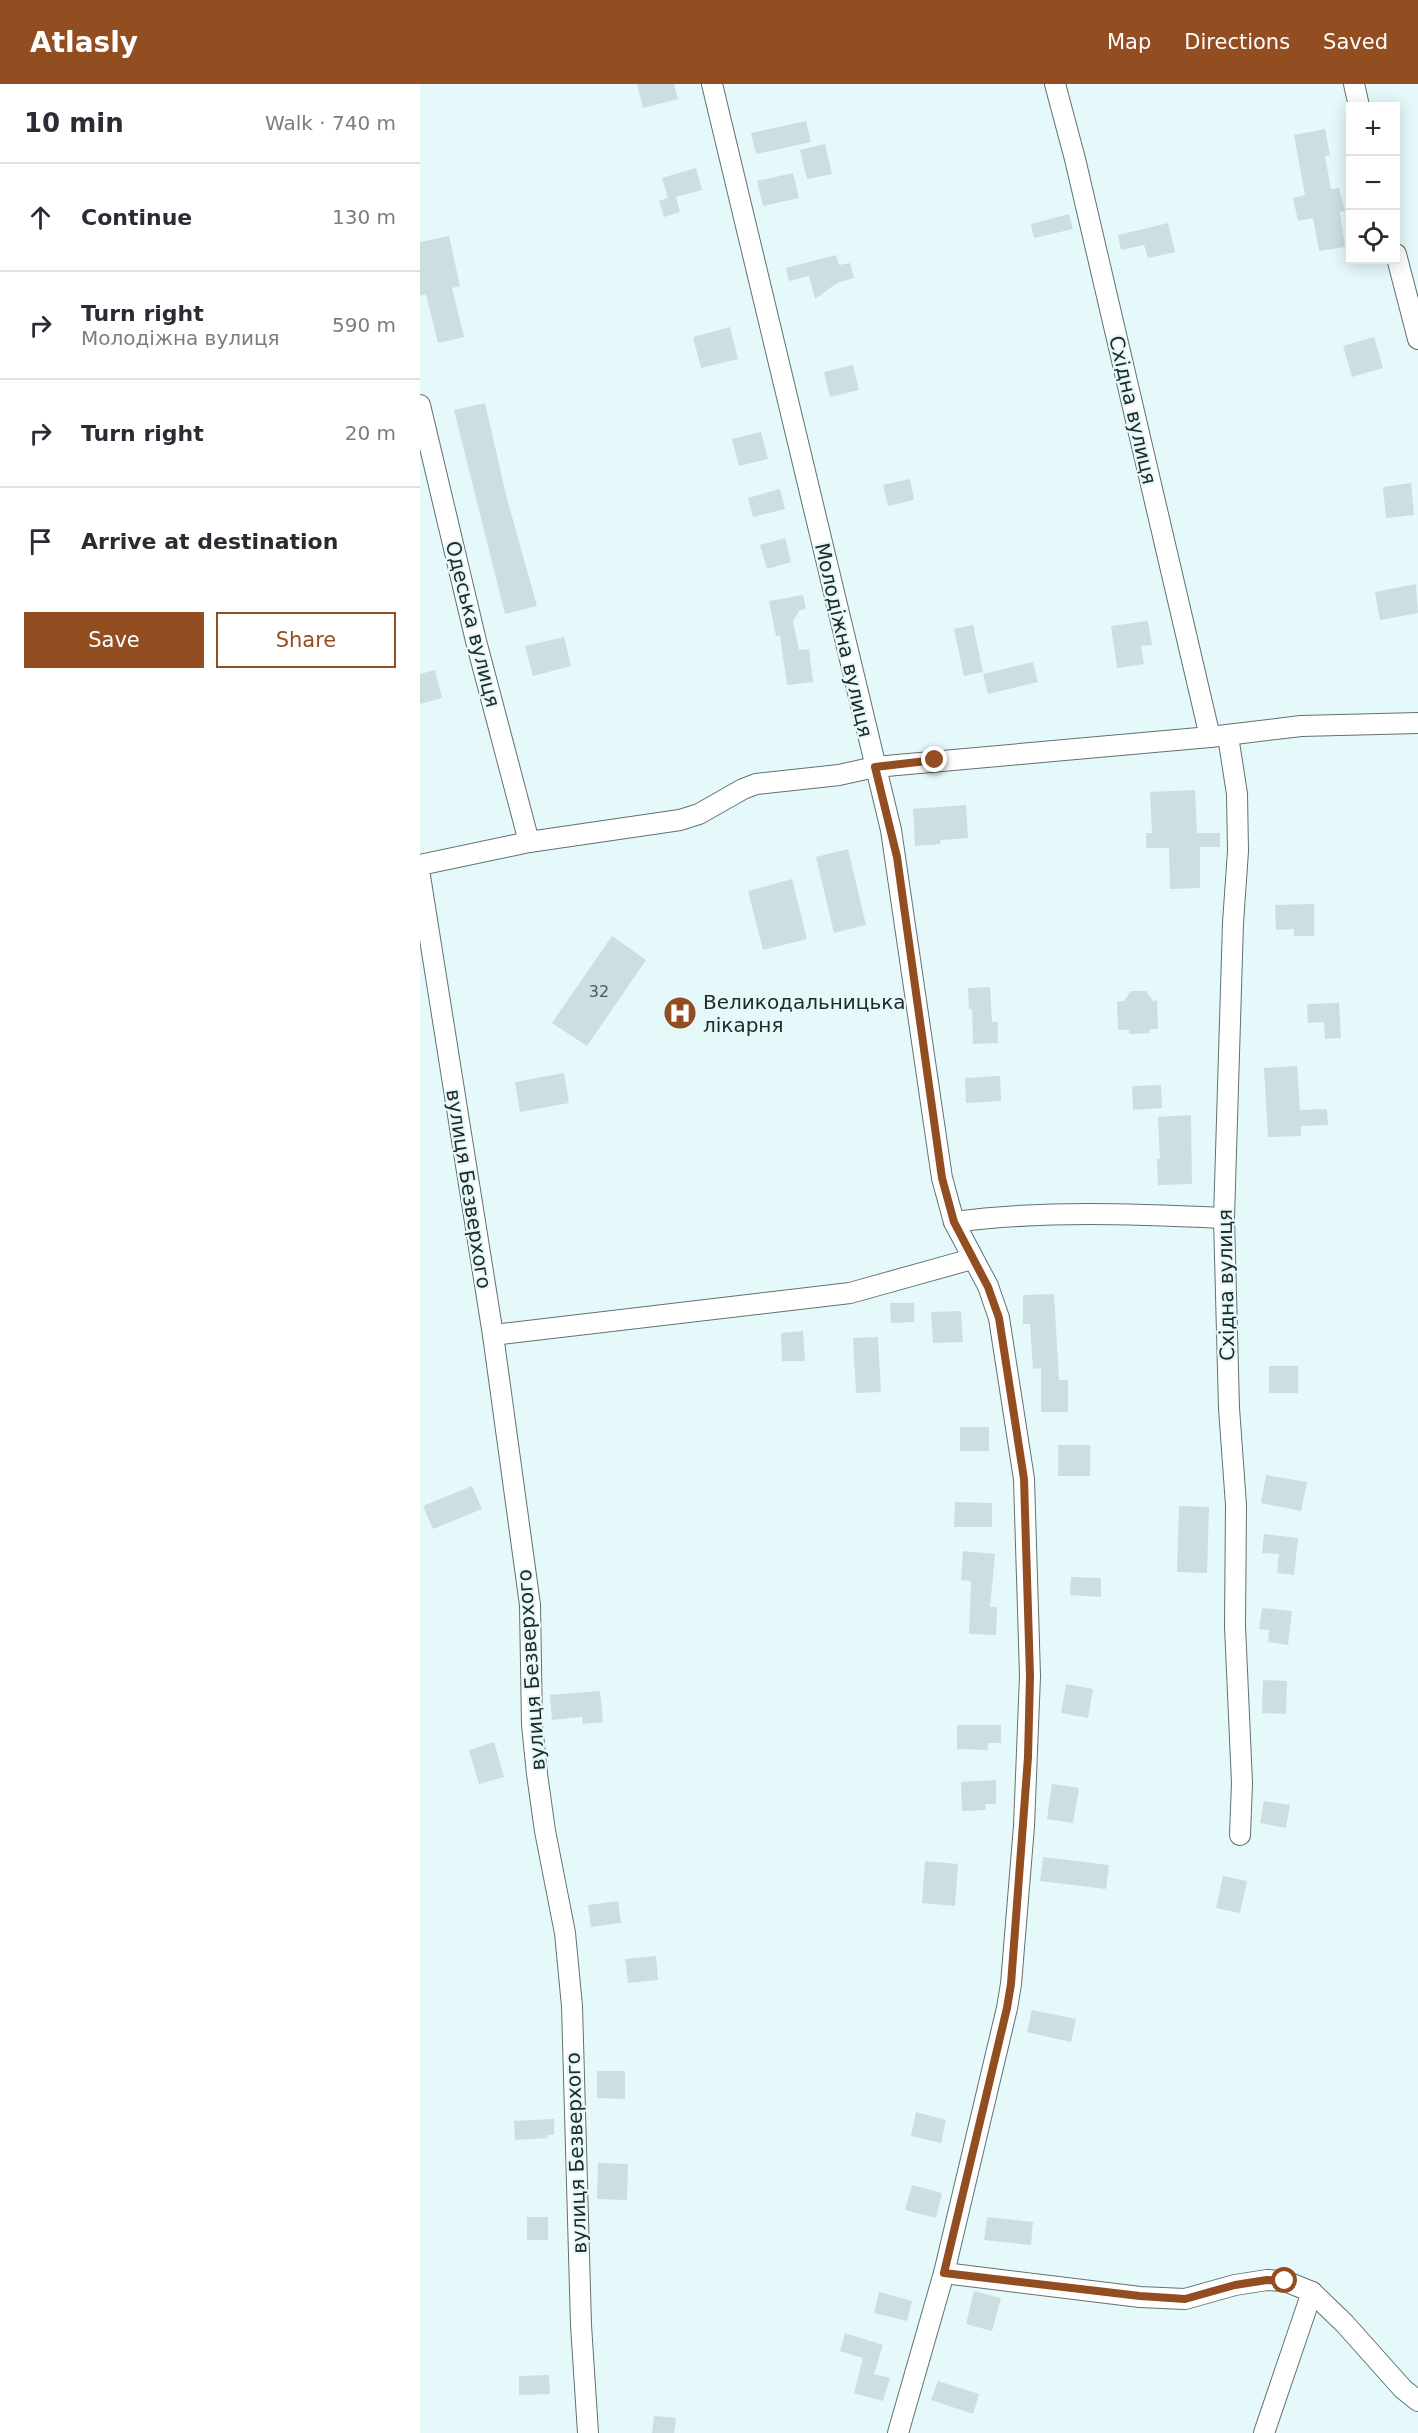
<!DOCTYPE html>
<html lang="en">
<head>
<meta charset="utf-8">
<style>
	:root { --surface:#fff; --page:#f2f2f3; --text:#2b2b33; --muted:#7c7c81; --line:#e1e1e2; --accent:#924e21 }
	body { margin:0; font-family:"DejaVu Sans",sans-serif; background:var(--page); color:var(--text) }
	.controls { position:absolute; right:18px; top:18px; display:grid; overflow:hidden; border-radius:0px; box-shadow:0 3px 15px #0003 }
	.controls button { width:54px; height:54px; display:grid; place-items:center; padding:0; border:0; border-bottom:2px solid var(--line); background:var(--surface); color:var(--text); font:30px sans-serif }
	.stop { position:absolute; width:18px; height:18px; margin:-14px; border:4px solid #924e21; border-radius:50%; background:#fff }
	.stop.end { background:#924e21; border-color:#fff; box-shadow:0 2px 6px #0008 }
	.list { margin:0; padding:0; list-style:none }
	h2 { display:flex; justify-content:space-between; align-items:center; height:78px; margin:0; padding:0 24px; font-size:26px }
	h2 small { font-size:20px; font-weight:400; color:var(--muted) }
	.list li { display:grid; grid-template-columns:39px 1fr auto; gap:18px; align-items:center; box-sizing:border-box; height:108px; padding:0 24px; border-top:2px solid var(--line) }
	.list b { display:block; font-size:22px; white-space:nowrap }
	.list p { margin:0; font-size:20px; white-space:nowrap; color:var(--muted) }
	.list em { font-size:20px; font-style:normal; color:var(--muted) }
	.actions { display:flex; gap:12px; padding:18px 24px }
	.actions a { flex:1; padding:14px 0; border:2px solid var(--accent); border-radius:0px; text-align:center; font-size:21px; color:var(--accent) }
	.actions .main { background:var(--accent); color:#fff }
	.icon { flex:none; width:33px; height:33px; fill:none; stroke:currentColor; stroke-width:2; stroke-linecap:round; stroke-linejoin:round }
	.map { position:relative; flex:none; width:998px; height:2349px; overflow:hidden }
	header { display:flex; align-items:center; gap:36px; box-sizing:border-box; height:84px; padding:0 30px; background:var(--accent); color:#fff }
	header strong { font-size:28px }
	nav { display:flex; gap:33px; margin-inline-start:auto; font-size:21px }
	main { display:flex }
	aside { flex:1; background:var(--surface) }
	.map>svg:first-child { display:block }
	.building { fill:#ccdedf }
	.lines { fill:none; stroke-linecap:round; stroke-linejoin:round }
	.minor-casing { stroke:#607172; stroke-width:22 }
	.minor { stroke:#fff; stroke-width:20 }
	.route { stroke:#924e21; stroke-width:8 }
	.labels { text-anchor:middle; stroke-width:4.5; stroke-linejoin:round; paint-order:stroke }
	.number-label { font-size:16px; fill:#4c5656 }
	.street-label { font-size:20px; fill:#222929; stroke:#e6f9fa }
	.poi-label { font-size:20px; fill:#222929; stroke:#e6f9fa; text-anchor:start }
</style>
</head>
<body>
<header>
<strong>Atlasly</strong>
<nav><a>Map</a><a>Directions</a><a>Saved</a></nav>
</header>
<main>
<aside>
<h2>10 min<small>Walk · 740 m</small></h2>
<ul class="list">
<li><svg class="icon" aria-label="ahead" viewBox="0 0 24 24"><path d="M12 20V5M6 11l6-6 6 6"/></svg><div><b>Continue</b></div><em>130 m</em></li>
<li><svg class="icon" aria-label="right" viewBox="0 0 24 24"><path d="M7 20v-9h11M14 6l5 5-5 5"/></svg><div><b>Turn right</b><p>Молодіжна вулиця</p></div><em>590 m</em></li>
<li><svg class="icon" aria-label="right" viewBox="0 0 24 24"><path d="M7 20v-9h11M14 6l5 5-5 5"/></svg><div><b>Turn right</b></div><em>20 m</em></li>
<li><svg class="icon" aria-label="arrive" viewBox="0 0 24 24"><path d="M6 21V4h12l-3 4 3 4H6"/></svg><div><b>Arrive at destination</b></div></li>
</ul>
<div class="actions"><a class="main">Save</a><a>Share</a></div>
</aside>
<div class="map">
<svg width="998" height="2349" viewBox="0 0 998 2349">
	<rect width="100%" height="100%" fill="#e6f9fa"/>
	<g class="building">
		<polygon points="217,0 254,0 258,15 223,24"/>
		<polygon points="386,37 391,58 336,70 331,49"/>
		<polygon points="905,45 910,71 905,72 911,105 919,104 925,127 920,128 925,163 899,167 893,134 878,137 873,114 885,111 874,51"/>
		<polygon points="405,60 412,90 387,95 380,66"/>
		<polygon points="276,84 282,106 256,113 260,128 244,133 239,117 248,114 242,94"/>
		<polygon points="373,89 379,114 343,122 337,97"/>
		<polygon points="649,130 653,145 614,154 611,140"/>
		<polygon points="748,139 755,168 728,174 724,161 701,166 698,151"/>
		<polygon points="29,152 40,202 32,204 44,253 18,259 6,210 0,212 0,158"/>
		<polygon points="416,171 419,181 430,179 434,194 417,199 395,215 389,192 369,197 366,184"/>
		<polygon points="310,243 318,275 281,284 273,253"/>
		<polygon points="954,253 963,284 932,293 923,262"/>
		<polygon points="433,281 439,306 410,313 404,288"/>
		<polygon points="65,319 86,411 117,522 85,530 34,326"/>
		<polygon points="341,348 348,375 319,382 312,355"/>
		<polygon points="490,395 494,416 468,422 463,401"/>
		<polygon points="991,399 994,431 966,434 963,403"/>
		<polygon points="360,405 365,425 333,433 328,414"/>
		<polygon points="365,454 371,478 347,485 340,461"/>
		<polygon points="996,500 998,529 960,536 955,508"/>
		<polygon points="383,511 386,525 380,526 373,537 379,566 389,565 393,598 367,601 360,551 356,552 349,517"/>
		<polygon points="728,537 732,561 721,562 724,580 697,584 691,542"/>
		<polygon points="553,541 563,588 544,592 534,545"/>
		<polygon points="144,553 151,582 113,592 105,562"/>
		<polygon points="613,578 618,598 568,610 563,590"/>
		<polygon points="15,586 22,614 0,620 0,590"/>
		<polygon points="775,706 777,749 800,749 800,763 780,763 780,804 750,805 749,764 726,764 726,749 732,749 730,708"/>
		<polygon points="546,721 548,754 520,756 521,760 495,762 493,725"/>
		<polygon points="428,765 446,841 414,849 396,773"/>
		<polygon points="372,795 387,855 343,866 328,807"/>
		<polygon points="894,820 894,852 874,852 874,845 856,846 855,821"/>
		<polygon points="192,852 226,876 167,962 132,939"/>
		<polygon points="570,903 572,938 578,938 578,959 553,960 552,925 549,925 548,904"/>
		<polygon points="711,907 726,907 733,917 737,916 738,945 730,945 730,949 709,950 709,946 698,946 697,918 704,917"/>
		<polygon points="919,919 921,954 905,955 904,938 888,939 887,920"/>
		<polygon points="877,982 880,1026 907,1025 908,1041 881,1042 881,1052 848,1053 844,984"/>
		<polygon points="144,989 149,1019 100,1028 95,998"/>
		<polygon points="580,992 581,1017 546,1019 545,994"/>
		<polygon points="741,1001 742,1024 713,1026 712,1002"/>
		<polygon points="771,1031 772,1100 738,1101 737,1075 740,1075 738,1033"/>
		<polygon points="634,1210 639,1296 648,1296 648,1328 621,1328 621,1284 613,1285 610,1240 603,1240 603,1211"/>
		<polygon points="470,1219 494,1219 494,1238 471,1239"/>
		<polygon points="541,1227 543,1258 513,1259 511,1228"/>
		<polygon points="383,1247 385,1277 362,1277 361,1249"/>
		<polygon points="458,1253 461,1308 436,1309 433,1254"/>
		<rect x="849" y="1282" width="29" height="27"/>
		<rect x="540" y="1343" width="29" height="24"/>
		<rect x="638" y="1361" width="32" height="31"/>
		<polygon points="846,1391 887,1398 881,1427 841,1419"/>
		<polygon points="52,1402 62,1425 13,1445 3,1422"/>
		<polygon points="535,1418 572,1419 572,1443 534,1443"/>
		<polygon points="759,1422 789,1423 787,1489 757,1488"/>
		<polygon points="844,1450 878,1454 874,1491 857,1489 859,1470 842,1469"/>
		<polygon points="543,1467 575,1470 570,1523 577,1523 576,1551 549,1550 551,1497 541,1496"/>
		<polygon points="651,1493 681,1494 681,1513 650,1511"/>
		<polygon points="842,1524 872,1527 868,1561 848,1558 849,1546 839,1545"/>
		<polygon points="843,1596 867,1597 866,1630 842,1629"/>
		<polygon points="646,1600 673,1605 668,1634 641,1629"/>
		<polygon points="180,1607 183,1638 163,1640 162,1633 132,1636 130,1611"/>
		<polygon points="537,1641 581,1641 581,1659 568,1659 568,1666 537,1665"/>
		<polygon points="74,1658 84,1693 59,1700 49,1666"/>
		<polygon points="576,1696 576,1720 565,1720 566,1726 542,1727 541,1698"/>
		<polygon points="632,1700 659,1704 653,1739 627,1735"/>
		<polygon points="844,1717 870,1721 866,1744 840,1739"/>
		<polygon points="623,1773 689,1781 686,1805 620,1797"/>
		<polygon points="505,1777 538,1780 535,1822 502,1819"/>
		<polygon points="803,1792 827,1797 820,1829 796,1824"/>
		<polygon points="198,1817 201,1839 171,1843 168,1821"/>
		<polygon points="236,1872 238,1896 208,1899 205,1875"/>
		<polygon points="612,1926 656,1935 651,1958 607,1948"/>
		<polygon points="177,1987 205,1987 205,2015 177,2014"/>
		<polygon points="496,2028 526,2036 521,2059 491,2052"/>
		<polygon points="134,2035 134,2051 127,2051 128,2054 95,2056 94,2037"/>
		<polygon points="178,2079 208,2080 207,2116 177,2115"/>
		<polygon points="492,2101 522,2109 516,2134 485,2126"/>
		<rect x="107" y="2133" width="21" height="23"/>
		<polygon points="567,2133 613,2138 611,2161 564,2156"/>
		<polygon points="554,2207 581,2214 572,2247 546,2240"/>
		<polygon points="459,2208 492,2217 487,2237 454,2229"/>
		<polygon points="425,2249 463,2261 454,2290 470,2294 463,2317 434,2309 443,2274 420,2267"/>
		<polygon points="129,2291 130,2310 99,2311 99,2292"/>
		<polygon points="518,2297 559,2310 553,2330 511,2316"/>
		<polygon points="234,2332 256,2334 254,2349 232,2349"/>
	</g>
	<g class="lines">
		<g class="minor-casing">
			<g id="minor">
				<polyline points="292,0 471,746 522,1094 534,1138 568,1202 579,1234 604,1395 610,1592 604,1742 591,1900 587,1924 524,2189 478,2349"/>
				<polyline points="635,0 655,75 790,653"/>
				<polyline points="934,0 939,22"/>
				<polyline points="976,170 998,255"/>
				<polyline points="0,321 56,557 109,758"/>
				<polyline points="808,652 817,710 818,767 813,839 804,1134 809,1324 816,1421 815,1542 822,1699 820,1751"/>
				<polyline points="0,781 109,758 260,736 279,730 323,705 336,700 419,691 455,683 790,653 881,642 998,639"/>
				<polyline points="0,792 73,1251 110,1521 112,1641 117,1690 125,1747 145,1849 152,1922 161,2241 168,2349"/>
				<path d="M534,1138C624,1126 714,1130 804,1134"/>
				<polyline points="73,1251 430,1209 552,1175"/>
				<polyline points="524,2189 720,2213 765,2215 815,2201 847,2196 865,2197 892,2208 925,2240 983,2305 998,2317"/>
				<polyline points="844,2349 892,2208"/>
			</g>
		</g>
		<use href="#minor" class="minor"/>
	</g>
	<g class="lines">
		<polyline class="route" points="515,676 455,683 477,773 522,1094 534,1138 568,1203 579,1234 604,1395 610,1592 608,1673 591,1900 587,1924 524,2189 720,2212 765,2215 815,2201 847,2196 865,2197"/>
	</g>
	<defs>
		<g id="hospital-disc" transform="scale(1.725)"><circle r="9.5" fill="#924e21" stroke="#e6f9fa"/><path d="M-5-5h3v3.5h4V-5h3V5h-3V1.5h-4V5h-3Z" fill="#fff"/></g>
	</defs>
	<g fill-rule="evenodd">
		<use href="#hospital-disc" x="260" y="929"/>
	</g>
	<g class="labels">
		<g class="number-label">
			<text x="179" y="913">32</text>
		</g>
		<g class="street-label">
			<text transform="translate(713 326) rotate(77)" y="7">Східна вулиця</text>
			<text transform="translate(53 540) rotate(76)" y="7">Одеська вулиця</text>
			<text transform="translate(424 556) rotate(77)" y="7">Молодіжна вулиця</text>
			<text transform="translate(49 1105) rotate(81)" y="7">вулиця Безверхого</text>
			<text transform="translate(806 1201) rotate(-91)" y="7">Східна вулиця</text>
			<text transform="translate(111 1586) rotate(-94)" y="7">вулиця Безверхого</text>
			<text transform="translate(156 2069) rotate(-92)" y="7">вулиця Безверхого</text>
		</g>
		<g class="poi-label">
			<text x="283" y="925">Великодальницька<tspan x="283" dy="23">лікарня</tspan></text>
		</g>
	</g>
</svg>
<div class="controls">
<button>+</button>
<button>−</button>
<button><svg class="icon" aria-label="locate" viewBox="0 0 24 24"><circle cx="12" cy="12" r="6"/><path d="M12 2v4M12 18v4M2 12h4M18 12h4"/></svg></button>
</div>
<div class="stop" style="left:865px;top:2197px"></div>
<div class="stop end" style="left:515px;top:676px"></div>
</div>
</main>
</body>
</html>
